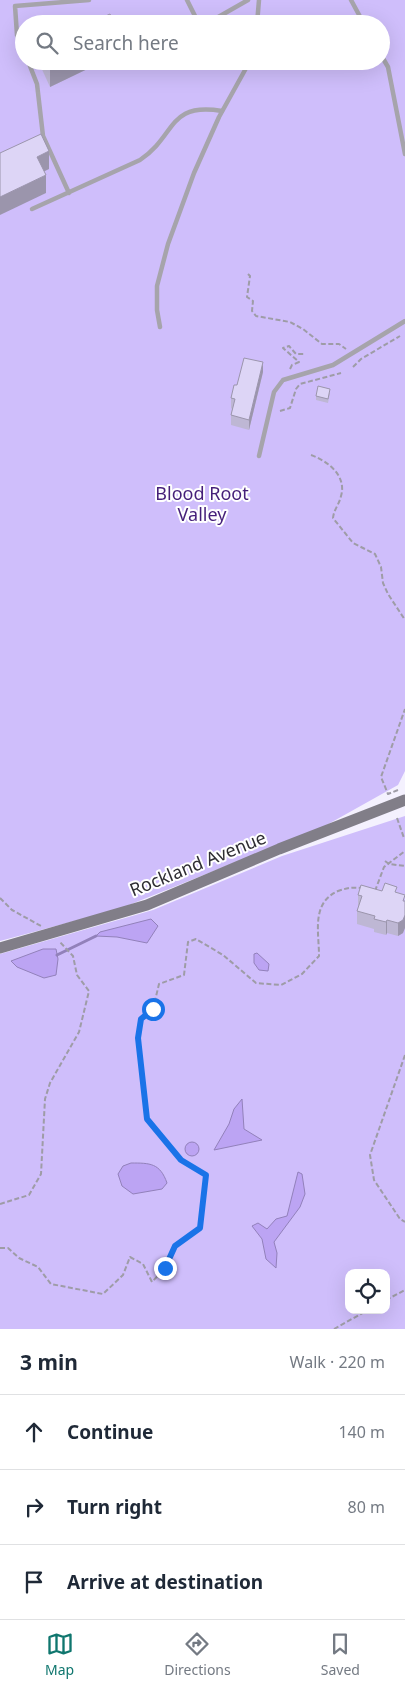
<!DOCTYPE html>
<html lang="en">
<head>
<meta charset="utf-8">
<style>
	:root { --surface:#fff; --page:#f6f6f7; --text:#1f2937; --muted:#747a83; --line:#e0e1e3; --accent:#0f766e }
	body { margin:0; font-family:"Noto Sans",sans-serif; background:var(--page); color:var(--text) }
	.controls { position:absolute; right:15px; bottom:15px; display:grid; overflow:hidden; border-radius:10px; box-shadow:0 5px 20px #0002 }
	.controls button { width:45px; height:45px; display:grid; place-items:center; padding:0; border:0; border-bottom:1px solid var(--line); background:var(--surface); color:var(--text); font:25px sans-serif }
	.stop { position:absolute; width:15px; height:15px; margin:-11px; border:4px solid #1a73e8; border-radius:50%; background:#fff }
	.stop.end { background:#1a73e8; border-color:#fff; box-shadow:0 1px 5px #0008 }
	.list { margin:0; padding:0; list-style:none }
	h2 { display:flex; justify-content:space-between; align-items:center; height:65px; margin:0; padding:0 20px; font-size:21px }
	h2 small { font-size:16px; font-weight:400; color:var(--muted) }
	.list li { display:grid; grid-template-columns:32px 1fr auto; gap:15px; align-items:center; box-sizing:border-box; height:75px; padding:0 20px; border-top:1px solid var(--line) }
	.list b { display:block; font-size:19px; white-space:nowrap }
	.list em { font-size:16px; font-style:normal; color:var(--muted) }
	.icon { flex:none; width:28px; height:28px; fill:none; stroke:currentColor; stroke-width:2; stroke-linecap:round; stroke-linejoin:round }
	.map { position:relative; flex:none; width:405px; height:1329px; overflow:hidden }
	.search { position:absolute; background:var(--surface); box-shadow:0 5px 20px #0002; left:15px; right:15px; top:15px; height:55px; display:flex; align-items:center; gap:12px; box-sizing:border-box; padding:0 18px; border-radius:28px; color:var(--muted); font-size:19px }
	.sheet { height:290px; background:var(--surface) }
	nav { display:flex; justify-content:space-around; align-items:center; box-sizing:border-box; height:70px; border-top:1px solid var(--line); background:var(--surface); font-size:14px; color:var(--muted) }
	nav a { display:grid; justify-items:center; gap:2px }
	nav .on { color:var(--accent) }
	.map>svg:first-child { display:block }
	.green { fill:#cfbefb; fill-rule:evenodd }
	.water { fill:#bca4f3; stroke:#9281ba }
	.lines { fill:none; stroke-linecap:round; stroke-linejoin:round }
	.stream { stroke:#9281ba; stroke-width:3 }
	.path { stroke:#9e9ca6; stroke-width:2; stroke-dasharray:5 2.5; stroke-linecap:butt }
	.lane { stroke:#a6a4ab; stroke-width:4.5 }
	.secondary { stroke:#817e88; stroke-width:11 }
	.wall { fill:#beb7d4 }
	.shaded-wall { fill:#9b95ac }
	.building { fill:#ddd5f6; stroke:#9b95ac }
	.route { stroke:#1a73e8; stroke-width:6 }
	.labels { text-anchor:middle; stroke-width:4; stroke-linejoin:round; paint-order:stroke }
	.park-label { font-size:18px; fill:#451f79; stroke:#fff }
	.street-label { font-size:18px; fill:#2f2e34; stroke:#fff }
</style>
</head>
<body>
<div class="map">
<svg width="405" height="1329" viewBox="0 0 405 1329">
	<rect width="100%" height="100%" fill="#f4f1fe"/>
	<g class="green">
		<path d="M0,0H405V771L398,785L323,827L119,909L0,941ZM24,24H381V61H24Z"/>
		<path d="M405,816V1329H0V954L153,910L282,856ZM349,1273H386V1310H349Z"/>
	</g>
	<g class="water">
		<polygon points="151,919 158,926 147,943 117,937 96,936 100,932"/>
		<polygon points="43,949 56,949 58,959 56,975 44,978 17,967 11,961"/>
		<polygon points="257,953 269,964 268,971 259,970 254,963 254,954"/>
		<polygon points="242,1099 244,1129 262,1140 214,1150 229,1124 234,1109"/>
		<circle cx="192" cy="1149" r="7"/>
		<path d="M131,1163C150,1163 160,1163 167,1183L162,1189L133,1194L122,1186L118,1174L123,1166Z"/>
		<polygon points="298,1172 302,1174 305,1194 300,1207 274,1242 277,1253 276,1268 266,1259 262,1239 252,1226 258,1223 267,1229 276,1219 287,1216"/>
	</g>
	<g class="lines">
		<polyline class="stream" points="57,955 96,936"/>
		<g class="path">
			<polyline points="248,274 250,276 247,297 253,301 252,311 256,316 290,322 303,329 322,344 339,344 346,349"/>
			<polyline points="353,367 361,359 400,336"/>
			<polyline points="290,369 292,365 299,362 283,348 289,346 296,354 304,354"/>
			<polyline points="280,411 290,408 296,389 300,384 341,373"/>
			<path d="M311,455C328,461 347,476 341,496C339,505 334,509 333,518L353,543L375,554L381,567L383,583L388,594L405,620"/>
			<polyline points="398,790 388,794 381,777 405,709"/>
			<polyline points="397,818 404,838"/>
			<polyline points="385,861 389,864 405,866"/>
			<polyline points="375,891 384,867 405,851"/>
			<polyline points="0,898 12,910 41,926"/>
			<polyline points="405,1055 370,1155 374,1180 400,1219 405,1222"/>
			<polyline points="0,1204 29,1195 41,1174 45,1099 50,1083 79,1032 89,991 77,975 73,956 59,941"/>
			<path d="M0,1248H8L19,1258L38,1267L51,1284L103,1294L123,1275L130,1257L143,1264L152,1282L165,1268L175,1245L200,1228L205,1175L181,1161L147,1119L138,1038L141,1019L153,1009L159,984L184,975L188,942L196,939L223,955L256,983L281,985L302,974L319,956C319,932 311,903 338,891C347,888 351,887 361,888"/>
			<polyline points="386,1300 405,1290"/>
			<polyline points="334,1329 368,1310"/>
		</g>
		<g class="lane">
			<polyline points="187,0 199,24"/>
			<polyline points="351,0 364,24"/>
			<polyline points="206,24 248,0"/>
			<polyline points="257,24 259,0"/>
			<polyline points="24,51 17,35 15,6 89,0"/>
			<polyline points="381,55 388,67 405,154"/>
			<polyline points="28,61 37,84 43,136 69,193"/>
			<path d="M32,209L140,160C177,135 167,102 222,111"/>
			<polyline points="160,327 157,310 157,286 168,244 194,173 219,117 250,61"/>
			<polyline points="259,456 274,392 283,380 333,365 405,321"/>
		</g>
		<polyline class="secondary" points="0,948 147,905 279,849 405,800"/>
	</g>
	<g class="wall">
		<polygon points="40,61 104,61 50,87 40,65"/>
		<polygon points="263,372 249,430 231,425 231,415 232,409 231,408 231,398 237,385"/>
		<polygon points="330,393 328,403 316,400 316,396"/>
		<polygon points="397,893 403,933 398,936 387,933 386,935 374,932 374,929 357,924 357,911 358,908 358,895"/>
	</g>
	<g class="shaded-wall">
		<polygon points="67,61 104,61 50,87 50,69"/>
		<polygon points="49,151 49,169 37,175 37,157"/>
		<polygon points="46,175 46,193 0,215 0,197"/>
		<polygon points="263,362 263,372 249,430 249,420"/>
		<polygon points="405,915 405,928 403,933 398,936 398,923"/>
		<polygon points="387,920 387,933 386,935 386,922"/>
	</g>
	<g class="building">
		<polygon points="110,14 115,24 89,24"/>
		<polygon points="47,61 67,61 50,69"/>
		<polygon points="41,134 49,151 37,157 46,175 0,197 0,153"/>
		<polygon points="244,358 263,362 249,420 231,415 235,399 231,398 234,385 237,385"/>
		<polygon points="318,386 330,389 328,399 316,396"/>
		<polygon points="385,883 397,887 395,892 405,895 403,901 405,901 405,915 403,920 398,923 387,920 386,922 374,919 375,916 357,911 362,896 358,895 361,885 382,891"/>
	</g>
	<g class="lines">
		<polyline class="route" points="153,1009 141,1019 138,1038 147,1119 181,1160 206,1175 200,1228 175,1246 165,1268"/>
	</g>
	<g class="labels">
		<g class="park-label">
			<text x="202" y="500">Blood Root<tspan x="202" dy="21">Valley</tspan></text>
		</g>
		<g class="street-label">
			<text transform="translate(198 864) rotate(-22)" y="6">Rockland Avenue</text>
		</g>
	</g>
</svg>
<div class="controls">
<button><svg class="icon" aria-label="locate" viewBox="0 0 24 24"><circle cx="12" cy="12" r="6"/><path d="M12 2v4M12 18v4M2 12h4M18 12h4"/></svg></button>
</div>
<div class="stop" style="left:153px;top:1009px"></div>
<div class="stop end" style="left:165px;top:1268px"></div>
<div class="search"><svg class="icon" aria-label="search" viewBox="0 0 24 24"><circle cx="10" cy="10" r="6"/><path d="M15 15l6 6"/></svg>Search here</div>
</div>
<section class="sheet">
<h2>3 min<small>Walk · 220 m</small></h2>
<ul class="list">
<li><svg class="icon" aria-label="ahead" viewBox="0 0 24 24"><path d="M12 20V5M6 11l6-6 6 6"/></svg><div><b>Continue</b></div><em>140 m</em></li>
<li><svg class="icon" aria-label="right" viewBox="0 0 24 24"><path d="M7 20v-9h11M14 6l5 5-5 5"/></svg><div><b>Turn right</b></div><em>80 m</em></li>
<li><svg class="icon" aria-label="arrive" viewBox="0 0 24 24"><path d="M6 21V4h12l-3 4 3 4H6"/></svg><div><b>Arrive at destination</b></div></li>
</ul>
</section>
<nav>
<a class="on"><svg class="icon" aria-label="map" viewBox="0 0 24 24"><path d="M3 6l6-2 6 2 6-2v14l-6 2-6-2-6 2zM9 4v14M15 6v14"/></svg>Map</a>
<a><svg class="icon" aria-label="directions" viewBox="0 0 24 24"><path d="M12 3l9 9-9 9-9-9zM9 14v-3h6M13 9l2 2-2 2"/></svg>Directions</a>
<a><svg class="icon" aria-label="saved" viewBox="0 0 24 24"><path d="M7 4h10v16l-5-4-5 4z"/></svg>Saved</a>
</nav>
</body>
</html>
